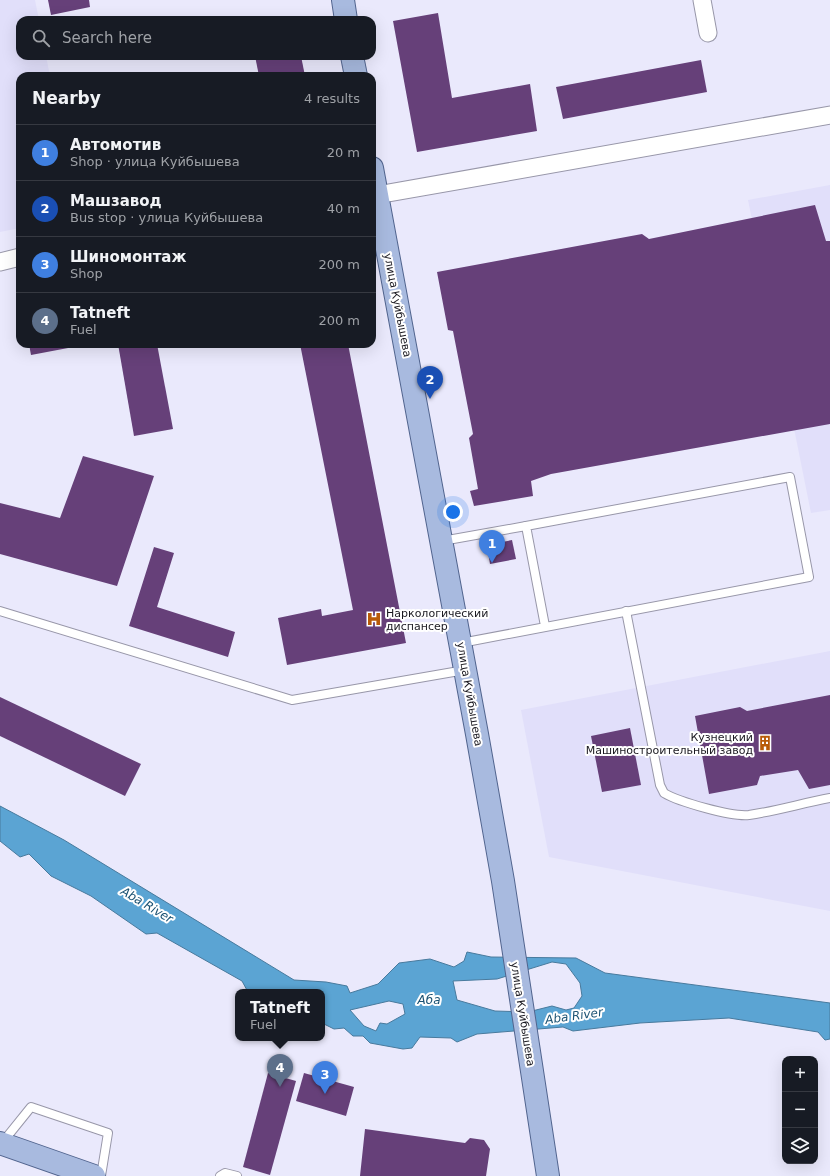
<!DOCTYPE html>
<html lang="en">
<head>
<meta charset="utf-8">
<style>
	:root { --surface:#171b24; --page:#242831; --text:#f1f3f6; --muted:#9ea1a6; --line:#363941; --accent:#b85b08 }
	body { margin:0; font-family:"DejaVu Sans",sans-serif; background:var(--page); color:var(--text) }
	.controls { position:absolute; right:12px; bottom:12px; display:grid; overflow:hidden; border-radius:8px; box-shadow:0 4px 16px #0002 }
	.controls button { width:36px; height:36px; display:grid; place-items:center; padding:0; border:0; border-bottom:1px solid var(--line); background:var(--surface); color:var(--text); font:20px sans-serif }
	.you { position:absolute; left:453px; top:512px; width:14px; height:14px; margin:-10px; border:3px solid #fff; border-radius:50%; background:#1a73e8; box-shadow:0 0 0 6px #1a73e833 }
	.badge { display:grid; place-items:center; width:26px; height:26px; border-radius:50%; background:var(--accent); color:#fff; font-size:13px; font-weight:700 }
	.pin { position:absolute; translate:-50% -33px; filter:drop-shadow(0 1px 2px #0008) }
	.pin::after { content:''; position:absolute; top:21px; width:14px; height:12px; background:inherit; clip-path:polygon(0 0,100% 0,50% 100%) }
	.popup { position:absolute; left:235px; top:989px; width:90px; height:52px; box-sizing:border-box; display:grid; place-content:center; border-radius:8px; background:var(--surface); filter:drop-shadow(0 1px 3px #0005); font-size:13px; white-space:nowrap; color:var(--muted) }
	.popup b { font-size:15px; color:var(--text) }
	.popup::after { content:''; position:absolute; left:50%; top:100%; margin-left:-8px; border:8px solid transparent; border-top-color:var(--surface) }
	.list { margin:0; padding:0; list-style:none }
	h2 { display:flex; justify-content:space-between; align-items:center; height:52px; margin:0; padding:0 16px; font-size:17px }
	h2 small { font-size:13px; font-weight:400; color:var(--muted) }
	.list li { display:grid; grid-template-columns:26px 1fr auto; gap:12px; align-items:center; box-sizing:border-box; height:56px; padding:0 16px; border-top:1px solid var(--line) }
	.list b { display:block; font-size:15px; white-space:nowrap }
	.list p { margin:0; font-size:13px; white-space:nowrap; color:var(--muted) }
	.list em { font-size:13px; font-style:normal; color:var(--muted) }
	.icon { flex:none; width:22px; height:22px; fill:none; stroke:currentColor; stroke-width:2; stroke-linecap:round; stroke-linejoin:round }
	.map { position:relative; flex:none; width:830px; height:1176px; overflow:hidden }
	.search { position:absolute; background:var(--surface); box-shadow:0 4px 16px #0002; left:16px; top:16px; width:360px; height:44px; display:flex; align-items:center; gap:10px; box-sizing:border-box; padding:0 14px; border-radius:12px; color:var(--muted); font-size:15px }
	.panel { position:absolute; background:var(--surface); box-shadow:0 4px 16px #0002; left:16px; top:72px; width:360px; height:276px; border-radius:12px }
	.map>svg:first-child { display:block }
	.built { fill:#e1dffa }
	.water { fill:#5ba4d3; stroke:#487a9d; fill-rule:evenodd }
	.building { fill:#664079 }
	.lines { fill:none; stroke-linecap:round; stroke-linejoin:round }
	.service-casing { stroke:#9897a9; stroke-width:10 }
	.minor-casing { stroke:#9897a9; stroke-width:19 }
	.primary-casing { stroke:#51648e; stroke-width:24 }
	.service { stroke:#fff; stroke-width:8 }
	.minor { stroke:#fff; stroke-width:17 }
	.primary { stroke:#a8badf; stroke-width:22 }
	.labels { text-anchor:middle; stroke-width:4; stroke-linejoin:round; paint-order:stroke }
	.street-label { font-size:11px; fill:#1a1920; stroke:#fff }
	.poi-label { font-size:11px; fill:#1a1920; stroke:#fff; text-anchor:start }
	.water-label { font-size:12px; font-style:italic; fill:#1b5273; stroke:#fff }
</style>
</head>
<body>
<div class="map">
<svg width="830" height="1176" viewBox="0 0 830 1176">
	<rect width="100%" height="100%" fill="#eae9fc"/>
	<g class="built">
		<polygon points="0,0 35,0 39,20 20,20 20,56 46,56 50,76 20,76 20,228 0,232"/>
		<polygon points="830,185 830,510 811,513 748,200"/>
		<polygon points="830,651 830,911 549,857 521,710"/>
	</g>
	<path class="water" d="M0,806L64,840L294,980L326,982L347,986L350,993L378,984L399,963L430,959L454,967L464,961L467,952L491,957L576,958L605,973L830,1003V1039L825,1040L818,1032L729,1018L640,1023L573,1031L563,1027L477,1034L457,1042L451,1038L420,1037L412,1048L403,1049L370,1043L363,1036H353L344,1028L334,1029L322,1023V992H248L242,981L157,933L146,934L91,896L51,876L29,854L20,857L0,841ZM552,962L566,964L580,983L582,996L574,1008L566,1010L552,1006L528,1012L495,1011L457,1000L453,981L497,979ZM389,1001L403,1004L405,1014L387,1024L380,1023L376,1031L364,1026L350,1010Z"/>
	<g class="building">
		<polygon points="48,0 89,0 90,7 51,15"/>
		<polygon points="438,13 452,98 530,84 537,131 417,152 393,21"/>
		<polygon points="255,56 301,56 305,76 259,76"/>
		<polygon points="701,60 707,92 563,119 556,87"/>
		<polygon points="815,205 826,241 830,241 830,424 551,474 531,481 533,496 474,506 470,491 478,489 469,438 473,434 453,331 448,330 437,272 642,234 649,239"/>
		<polygon points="29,344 84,344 84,345 31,355"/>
		<polygon points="118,344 157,344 173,429 134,436"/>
		<polygon points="300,344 348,344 406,643 287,665 278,618 321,609 322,616 353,610"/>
		<polygon points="83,456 154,476 117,586 0,554 0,503 60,518"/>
		<polygon points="512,540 516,559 490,564 487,545"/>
		<polygon points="154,547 174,553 157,607 235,632 228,657 129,626"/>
		<polygon points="830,695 830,785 809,789 798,770 760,776 757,785 709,794 695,716 740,707 747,711"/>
		<polygon points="0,697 141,764 125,796 0,736"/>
		<polygon points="630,728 641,785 602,792 591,736"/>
		<polygon points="268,1073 296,1081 270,1175 243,1167"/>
		<polygon points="304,1073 354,1087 346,1116 296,1101"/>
		<polygon points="365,1129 465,1143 470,1138 484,1140 490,1149 486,1176 360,1176"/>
	</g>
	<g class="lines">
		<g class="service-casing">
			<g id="service">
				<polyline points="442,541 526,526"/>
				<polyline points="0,611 292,700 465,670"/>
				<path d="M626,611L660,785L664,793C679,802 732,817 749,815C776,811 803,803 830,798"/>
				<polyline points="461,643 809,577 790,477 526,526 545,626"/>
				<polyline points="2,1143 31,1107 108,1133 101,1176"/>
				<polyline points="220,1176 225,1173 237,1176"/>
			</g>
		</g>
		<g class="minor-casing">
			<g id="minor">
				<polyline points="702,0 708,33"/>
				<polyline points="377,195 830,115"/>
				<polyline points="0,262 20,257"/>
			</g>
		</g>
		<g class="primary-casing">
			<g id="primary">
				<polyline points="343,0 346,20"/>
				<polyline points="352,56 356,76"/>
				<polyline points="372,168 477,734 503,881 548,1176"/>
				<polyline points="0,1143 94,1176"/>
			</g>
		</g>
		<use href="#service" class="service"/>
		<use href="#minor" class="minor"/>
		<use href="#primary" class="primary"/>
	</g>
	<defs>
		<g id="hospital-bare" transform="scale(1.2)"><path d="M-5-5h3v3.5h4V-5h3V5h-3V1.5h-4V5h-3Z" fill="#b85b08" stroke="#fff" stroke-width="2.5" paint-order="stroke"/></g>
		<g id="building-bare" transform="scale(1.2)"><path d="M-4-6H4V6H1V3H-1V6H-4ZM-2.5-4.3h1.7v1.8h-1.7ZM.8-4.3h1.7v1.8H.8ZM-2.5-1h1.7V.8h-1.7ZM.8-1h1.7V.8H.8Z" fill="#b85b08" stroke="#fff" stroke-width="2.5" paint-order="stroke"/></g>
	</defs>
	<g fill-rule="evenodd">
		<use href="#hospital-bare" x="374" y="619"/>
		<use href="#building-bare" x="765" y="743"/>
	</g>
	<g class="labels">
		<g class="street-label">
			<text transform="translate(398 305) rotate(79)" y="4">улица Куйбышева</text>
			<text transform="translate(470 694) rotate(80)" y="4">улица Куйбышева</text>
			<text transform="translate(523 1014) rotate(81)" y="4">улица Куйбышева</text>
		</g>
		<g class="poi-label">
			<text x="386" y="617">Наркологический<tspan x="386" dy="13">диспансер</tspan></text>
			<text x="753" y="741" text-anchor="end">Кузнецкий<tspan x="753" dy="13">Машиностроительный завод</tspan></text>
		</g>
		<g class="water-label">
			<text transform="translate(147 905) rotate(31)" y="4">Aba River</text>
			<text x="429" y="1004">Аба</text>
			<text transform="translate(574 1016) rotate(-8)" y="4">Aba River</text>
		</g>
	</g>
</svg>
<div class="controls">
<button>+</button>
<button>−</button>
<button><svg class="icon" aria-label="layers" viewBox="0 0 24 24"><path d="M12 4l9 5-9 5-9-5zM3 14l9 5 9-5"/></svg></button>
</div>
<div class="you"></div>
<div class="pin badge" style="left:492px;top:563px;background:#3f7fe0">1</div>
<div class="pin badge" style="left:430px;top:399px;background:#1a4fb4">2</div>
<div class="pin badge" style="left:325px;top:1094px;background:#3f7fe0">3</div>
<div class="pin badge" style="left:280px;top:1087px;background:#5c6f8a">4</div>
<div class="popup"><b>Tatneft</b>Fuel</div>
<div class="search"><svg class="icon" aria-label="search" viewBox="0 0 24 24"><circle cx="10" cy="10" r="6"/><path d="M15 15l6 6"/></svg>Search here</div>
<section class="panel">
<h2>Nearby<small>4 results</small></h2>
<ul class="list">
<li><span class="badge" style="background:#3f7fe0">1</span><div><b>Автомотив</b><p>Shop · улица Куйбышева</p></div><em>20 m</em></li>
<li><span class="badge" style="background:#1a4fb4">2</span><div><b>Машзавод</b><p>Bus stop · улица Куйбышева</p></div><em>40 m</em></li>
<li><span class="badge" style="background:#3f7fe0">3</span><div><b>Шиномонтаж</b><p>Shop</p></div><em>200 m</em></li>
<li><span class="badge" style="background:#5c6f8a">4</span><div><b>Tatneft</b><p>Fuel</p></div><em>200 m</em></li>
</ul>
</section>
</div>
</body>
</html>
